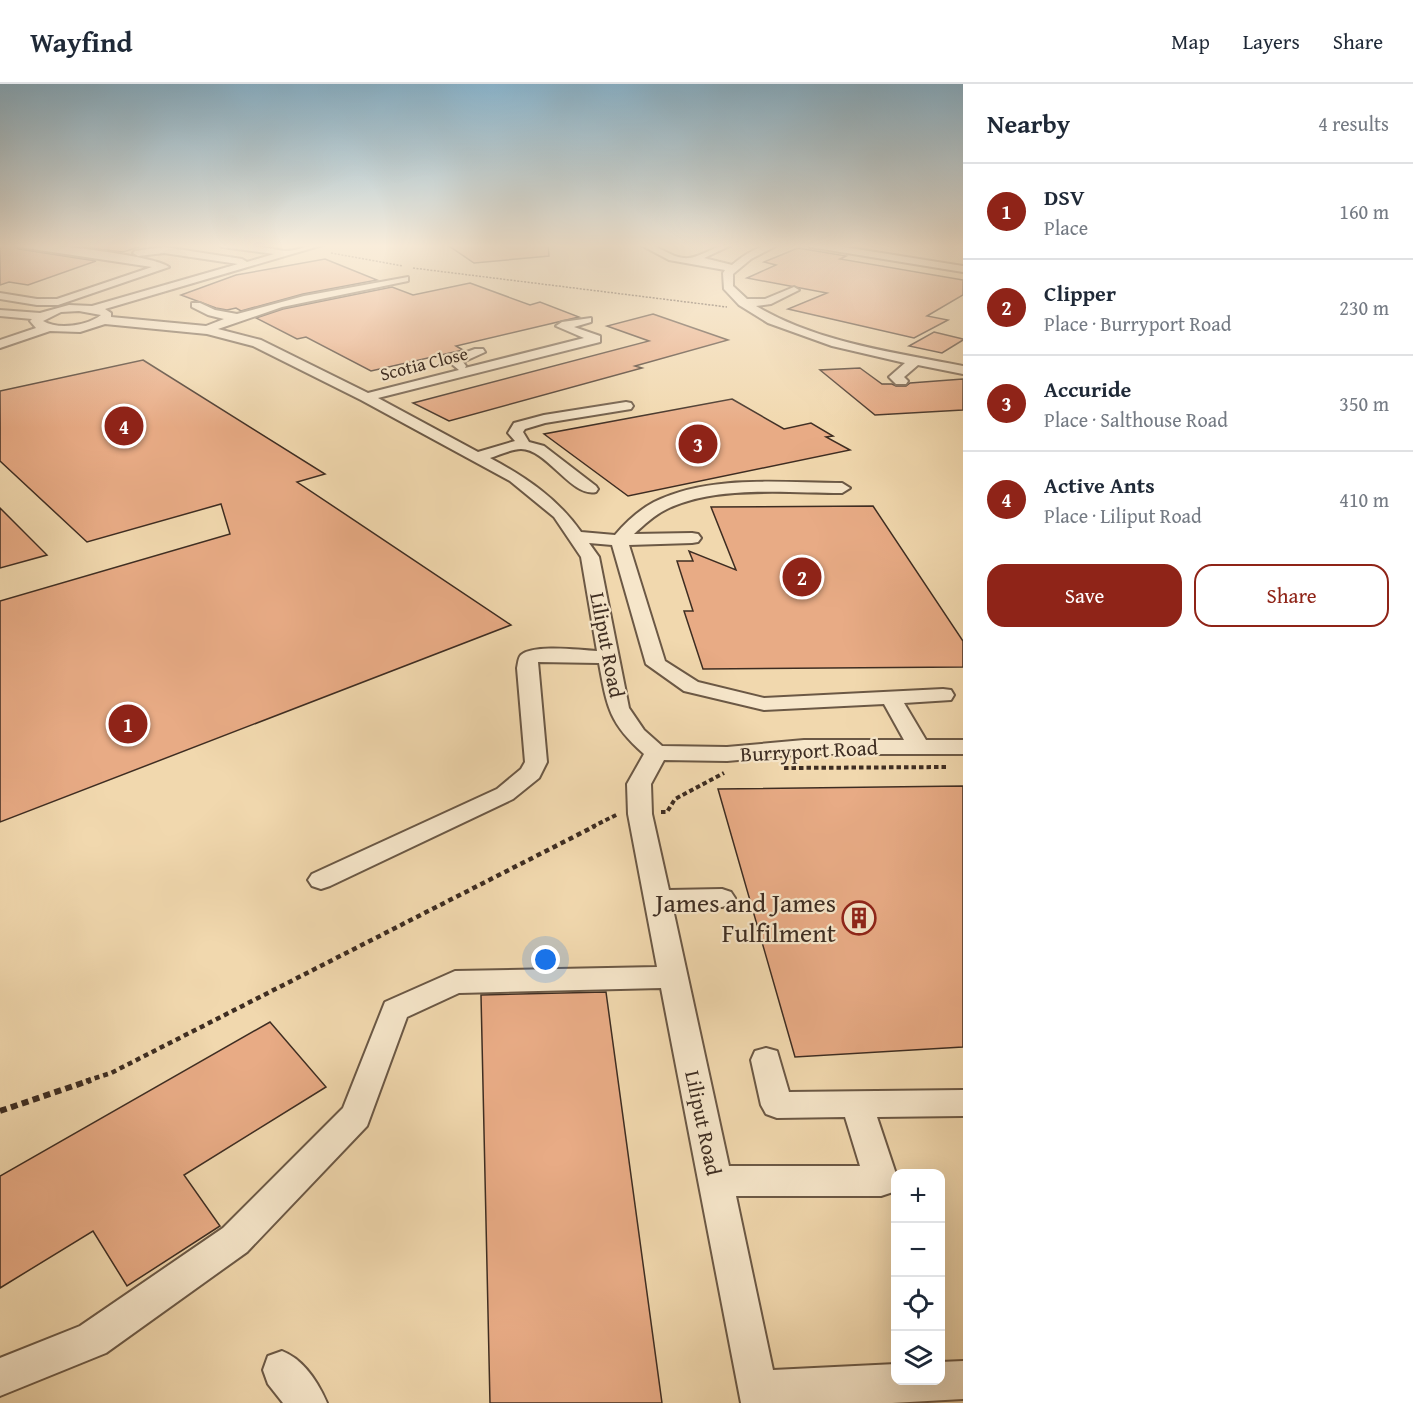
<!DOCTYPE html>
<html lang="en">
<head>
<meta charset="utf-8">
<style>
	:root { --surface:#fff; --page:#f6f6f7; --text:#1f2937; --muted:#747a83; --line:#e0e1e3; --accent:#8f2418 }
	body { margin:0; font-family:"Gentium Book Plus",serif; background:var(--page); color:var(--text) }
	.controls { position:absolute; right:18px; bottom:18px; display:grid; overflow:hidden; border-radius:12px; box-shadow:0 6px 24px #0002 }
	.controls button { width:54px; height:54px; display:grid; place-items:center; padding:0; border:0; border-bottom:2px solid var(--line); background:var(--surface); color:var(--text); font:30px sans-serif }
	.you { position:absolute; left:546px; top:876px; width:21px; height:21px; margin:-15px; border:4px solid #fff; border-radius:50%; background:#1a73e8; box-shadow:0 0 0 9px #1a73e833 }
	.badge { display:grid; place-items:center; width:39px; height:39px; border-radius:50%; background:var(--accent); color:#fff; font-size:20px; font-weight:700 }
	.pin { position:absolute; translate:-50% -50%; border:3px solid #fff; box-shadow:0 2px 6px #0006 }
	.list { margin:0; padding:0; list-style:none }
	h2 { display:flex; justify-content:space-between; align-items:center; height:78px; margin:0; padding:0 24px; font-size:26px }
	h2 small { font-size:20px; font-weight:400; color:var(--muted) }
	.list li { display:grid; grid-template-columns:39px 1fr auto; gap:18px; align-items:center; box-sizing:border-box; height:96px; padding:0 24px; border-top:2px solid var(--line) }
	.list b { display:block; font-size:22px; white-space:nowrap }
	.list p { margin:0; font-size:20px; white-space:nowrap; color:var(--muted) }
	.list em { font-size:20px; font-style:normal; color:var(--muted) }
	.actions { display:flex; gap:12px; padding:18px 24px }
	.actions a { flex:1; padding:14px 0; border:2px solid var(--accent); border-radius:18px; text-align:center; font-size:21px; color:var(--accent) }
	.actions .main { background:var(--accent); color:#fff }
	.icon { flex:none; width:33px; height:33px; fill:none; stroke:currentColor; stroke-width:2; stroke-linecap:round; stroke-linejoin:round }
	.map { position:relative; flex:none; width:963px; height:1319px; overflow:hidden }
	header { display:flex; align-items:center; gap:36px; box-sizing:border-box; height:84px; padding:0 30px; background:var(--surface); border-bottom:2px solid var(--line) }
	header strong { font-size:28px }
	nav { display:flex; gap:33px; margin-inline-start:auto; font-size:21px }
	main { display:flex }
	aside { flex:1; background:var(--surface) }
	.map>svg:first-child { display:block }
	.building { fill:#e8ab85; stroke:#3e2d22; stroke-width:1.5 }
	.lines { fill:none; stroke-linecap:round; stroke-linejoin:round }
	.minor-casing { stroke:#6b5845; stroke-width:4 }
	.path-far3 { stroke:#3e2d22; stroke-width:1.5; stroke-dasharray:2 1.5; stroke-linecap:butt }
	.path-far2 { stroke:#3e2d22; stroke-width:4; stroke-dasharray:4.5 3; stroke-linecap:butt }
	.path-far1 { stroke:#3e2d22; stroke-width:4.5; stroke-dasharray:5 4; stroke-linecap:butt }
	.path { stroke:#3e2d22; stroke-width:6; stroke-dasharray:7 4.5; stroke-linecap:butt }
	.minor { fill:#f6e6ca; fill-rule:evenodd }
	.labels { text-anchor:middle; stroke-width:4.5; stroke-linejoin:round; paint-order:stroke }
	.far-street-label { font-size:18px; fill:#3e2d22; stroke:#f6e6ca }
	.street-label { font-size:21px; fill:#3e2d22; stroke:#f6e6ca }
	.near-poi-label { font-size:26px; fill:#3e2d22; stroke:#f6e6ca; text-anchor:end }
</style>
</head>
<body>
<header>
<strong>Wayfind</strong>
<nav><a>Map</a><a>Layers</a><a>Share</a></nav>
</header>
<main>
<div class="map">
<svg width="963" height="1319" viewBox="0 0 963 1319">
	<rect width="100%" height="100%" fill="#f1d8ae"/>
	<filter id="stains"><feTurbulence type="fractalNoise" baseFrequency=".00333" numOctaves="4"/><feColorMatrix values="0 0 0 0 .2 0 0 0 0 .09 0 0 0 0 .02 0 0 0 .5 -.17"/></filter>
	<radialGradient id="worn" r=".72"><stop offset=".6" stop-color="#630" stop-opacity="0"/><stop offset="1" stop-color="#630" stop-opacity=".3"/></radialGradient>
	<g class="building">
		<polygon points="0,160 12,160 19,165 96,177 28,201 9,198 0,201"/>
		<polygon points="55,160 138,160 139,163 123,168"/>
		<polygon points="446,160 548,160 549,172 474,179"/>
		<polygon points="798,164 846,172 840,175 963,196 963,211 927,232 948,236 914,254 788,225 827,209 747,194 776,181 764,178"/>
		<polygon points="325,175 377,196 303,210 241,227 236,224 227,226 216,224 181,211 236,191"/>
		<polygon points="470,199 530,221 540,218 579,233 456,262 463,266 371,287 306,253 297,255 256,234 283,225 392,203 413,211"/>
		<polygon points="653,230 728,256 635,282 642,284 449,337 413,319 649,257 607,242"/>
		<polygon points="934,248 963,255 963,256 942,269 909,262"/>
		<polygon points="143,276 325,390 297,398 511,541 0,738 0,517 230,450 221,420 87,458 0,377 0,307"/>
		<polygon points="860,284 882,300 892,300 896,302 906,302 910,299 963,295 963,326 875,331 820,286"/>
		<polygon points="732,315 784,345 811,339 833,352 826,353 850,366 628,412 544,350"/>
		<polygon points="873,422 963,557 963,583 703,585 684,527 693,527 677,477 693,477 689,467 736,486 711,423"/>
		<polygon points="0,424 47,471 0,484"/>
		<polygon points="963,702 963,963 795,973 718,705"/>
		<polygon points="606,908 662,1319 490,1319 481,911"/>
		<polygon points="270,938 326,1003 184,1091 220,1142 127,1202 93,1147 0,1204 0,1092"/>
	</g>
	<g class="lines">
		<g class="minor-casing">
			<g id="minor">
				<path d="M14,160C38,158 153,171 169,183L58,221H37L0,215V209L37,215H57L152,183L19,163Z"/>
				<path d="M217,160C240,158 262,163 284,167C295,168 312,159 326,160L105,225L111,229V233L206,242L224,235L208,231L192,223V219H200L215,226L237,230L304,212L408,193V197L282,223L218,245L261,256L368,309L459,286L448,277L450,274L475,265H483L485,268L463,278L466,282L465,284L584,254L556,242L562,238L591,234V238L574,243L600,252V258L378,314L478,368L515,357L508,349L514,339L544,331L626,318L631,319L633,322L631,325L545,339L525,345L523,348L529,358L544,362L596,402L598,405L596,408C572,414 547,365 521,365C512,365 499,371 490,374C526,393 558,415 581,448L615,451C626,438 639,426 654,418C710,390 782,399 842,399L850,404L842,409C788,409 716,401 667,425C654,431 644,441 634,450L692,449L698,450L701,454L698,458L692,459L629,461L665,577L698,598L764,614L943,605L951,606L954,611L951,616L904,619L926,656H963V670H804L727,677L664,676L651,700L652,730L669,806L722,805L731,808L735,814L731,820L722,823L673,825L729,1082H860L845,1033L777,1034L766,1030L761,1021L751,976L755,967L766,964L777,967L789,1008L963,1006V1032L877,1033L896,1090L893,1108L881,1112H736L773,1286L896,1280V1296H940V1278L963,1277V1315L892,1319H741L661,904L459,909L407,933L367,1042L247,1168L106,1269L0,1312V1274L80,1242L223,1144L343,1024L385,918L455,887L657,883L628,730L627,700L644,670C609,639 607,623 599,579L538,578L547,678L539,694L513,715L330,802L321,805L312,802L308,796L312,790L497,705L521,685L525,678L517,584C518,580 518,574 521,571C533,560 581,566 597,567L581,473L554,433L510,397L361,316L253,262L207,250L105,240L80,248L50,247L0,264V256L36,244L30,237L32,235L0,232V226L40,229L69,221L92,222L238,180L164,169L138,172L133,169L135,167L164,163L242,175L247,178L274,170L222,163ZM79,227L101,231C87,242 58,246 43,237L61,228ZM589,459L612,461L646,580L684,607L764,626L884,620L904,656H804L727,663L662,662L644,646L629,624L599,473Z"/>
				<path d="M639,160C657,158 671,176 689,174C704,172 716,160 734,160L704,174L732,181C746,169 761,160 780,160L751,175L733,190V202L747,215H765L794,203L799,206L771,220L756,222C819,259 893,268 963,282V290L918,281L904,293L908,297L906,300H896L889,293L905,279L832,262L768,239L739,221L724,205L723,189L725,186L669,176Z"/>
				<polygon points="805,160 825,160 963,182 963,188 810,163"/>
				<path d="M282,1267C303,1275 318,1298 327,1319H283L268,1300L263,1286L268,1272Z"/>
			</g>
		</g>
		<g class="path-far3">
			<polyline points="331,169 403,182"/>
			<polyline points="413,184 727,223"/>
		</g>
		<g class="path-far2">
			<polyline points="784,684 948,683"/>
			<polyline points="661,728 667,728 675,715 724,689"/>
			<polyline points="592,743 618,730"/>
		</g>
		<polyline class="path-far1" points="86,997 111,989 595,742"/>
		<polyline class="path" points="0,1027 91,996"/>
		<use href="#minor" class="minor"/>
	</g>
	<linearGradient id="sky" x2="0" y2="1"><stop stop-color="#89b6d0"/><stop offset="0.47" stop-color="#f9eddb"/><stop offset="1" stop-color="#f9eddb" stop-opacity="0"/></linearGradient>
	<rect width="963" height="344" fill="url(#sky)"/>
	<defs>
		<g id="building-ring" transform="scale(1.725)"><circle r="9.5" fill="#f6e6ca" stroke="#8f2418" stroke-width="1.5"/><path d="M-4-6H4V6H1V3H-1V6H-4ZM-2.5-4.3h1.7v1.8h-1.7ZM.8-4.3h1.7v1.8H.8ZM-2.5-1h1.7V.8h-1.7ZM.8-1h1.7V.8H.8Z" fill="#8f2418"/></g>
	</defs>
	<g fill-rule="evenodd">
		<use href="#building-ring" x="859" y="834"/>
	</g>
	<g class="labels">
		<g class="far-street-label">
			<text transform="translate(424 280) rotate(-14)" y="6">Scotia Close</text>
		</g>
		<g class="street-label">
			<text transform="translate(607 561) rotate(79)" y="7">Liliput Road</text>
			<text transform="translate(809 667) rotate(-3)" y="7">Burryport Road</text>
			<text transform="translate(703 1039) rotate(78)" y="7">Liliput Road</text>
		</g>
		<g class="near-poi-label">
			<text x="836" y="828">James and James<tspan x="836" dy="30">Fulfilment</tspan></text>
		</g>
	</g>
	<rect width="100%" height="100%" filter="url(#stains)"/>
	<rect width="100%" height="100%" fill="url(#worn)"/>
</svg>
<div class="controls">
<button>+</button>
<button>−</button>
<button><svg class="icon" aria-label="locate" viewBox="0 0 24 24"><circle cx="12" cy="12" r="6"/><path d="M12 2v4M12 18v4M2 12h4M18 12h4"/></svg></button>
<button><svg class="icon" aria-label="layers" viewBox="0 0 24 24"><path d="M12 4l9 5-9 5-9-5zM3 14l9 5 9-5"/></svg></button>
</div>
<div class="you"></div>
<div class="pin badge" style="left:128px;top:640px">1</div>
<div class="pin badge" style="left:802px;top:493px">2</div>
<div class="pin badge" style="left:698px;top:360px">3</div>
<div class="pin badge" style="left:124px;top:342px">4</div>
</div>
<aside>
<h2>Nearby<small>4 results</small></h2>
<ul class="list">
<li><span class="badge">1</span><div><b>DSV</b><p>Place</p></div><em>160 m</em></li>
<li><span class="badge">2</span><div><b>Clipper</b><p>Place · Burryport Road</p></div><em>230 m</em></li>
<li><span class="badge">3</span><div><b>Accuride</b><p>Place · Salthouse Road</p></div><em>350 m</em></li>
<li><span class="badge">4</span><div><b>Active Ants</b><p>Place · Liliput Road</p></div><em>410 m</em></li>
</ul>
<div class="actions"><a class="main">Save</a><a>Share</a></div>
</aside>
</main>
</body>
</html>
